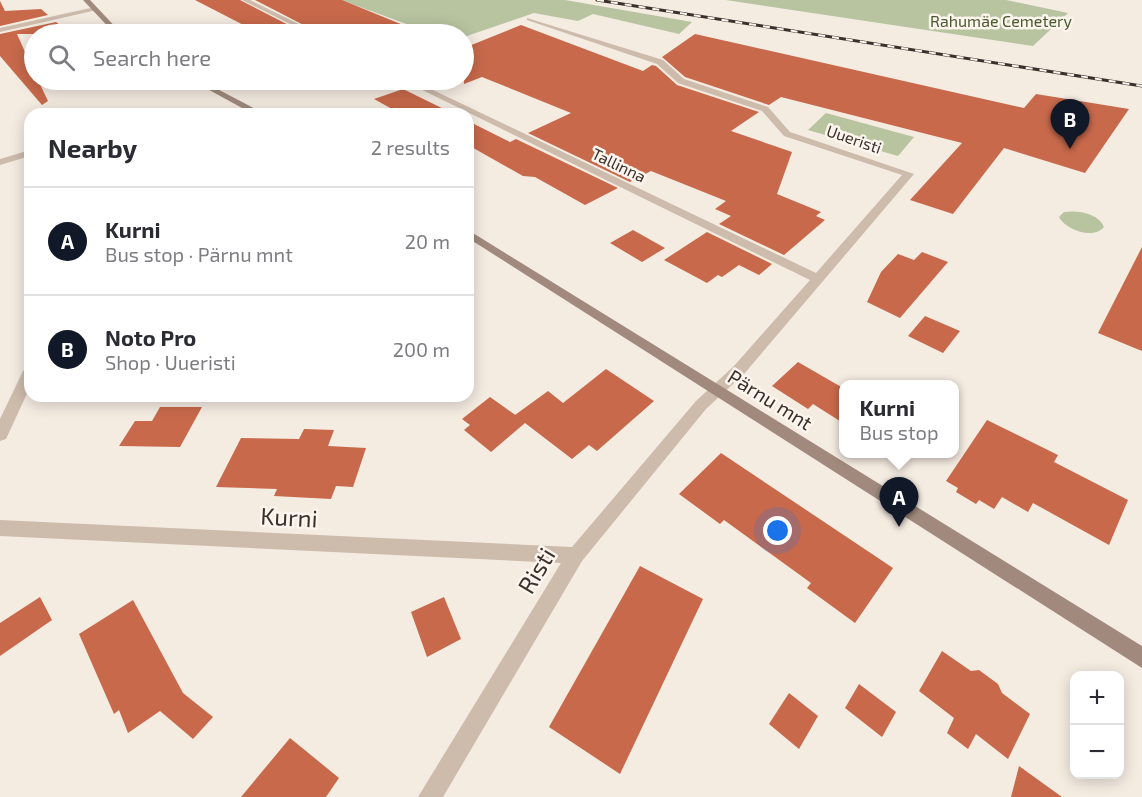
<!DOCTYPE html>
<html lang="en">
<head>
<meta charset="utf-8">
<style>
	:root { --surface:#fff; --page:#f7f7f7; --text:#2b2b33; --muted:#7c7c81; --line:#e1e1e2; --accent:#111827 }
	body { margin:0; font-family:"Exo 2",sans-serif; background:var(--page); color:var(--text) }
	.controls { position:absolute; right:18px; bottom:18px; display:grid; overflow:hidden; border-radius:12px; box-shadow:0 3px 15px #0003 }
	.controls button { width:54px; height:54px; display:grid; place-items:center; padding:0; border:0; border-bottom:2px solid var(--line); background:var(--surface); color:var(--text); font:30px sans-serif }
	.you { position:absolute; left:778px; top:531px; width:21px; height:21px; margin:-15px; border:4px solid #fff; border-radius:50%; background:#1a73e8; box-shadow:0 0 0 9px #1a73e833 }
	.badge { display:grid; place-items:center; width:39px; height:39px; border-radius:50%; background:var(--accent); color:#fff; font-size:20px; font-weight:700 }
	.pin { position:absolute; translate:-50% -50px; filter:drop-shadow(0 2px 3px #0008) }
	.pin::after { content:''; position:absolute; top:32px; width:21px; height:18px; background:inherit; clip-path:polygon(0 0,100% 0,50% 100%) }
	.popup { position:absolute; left:839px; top:380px; width:120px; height:78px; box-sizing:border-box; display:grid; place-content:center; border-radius:12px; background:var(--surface); filter:drop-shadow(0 2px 4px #0005); font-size:20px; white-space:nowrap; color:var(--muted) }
	.popup b { font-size:22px; color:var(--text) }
	.popup::after { content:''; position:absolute; left:50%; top:100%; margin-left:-12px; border:12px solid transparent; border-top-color:var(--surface) }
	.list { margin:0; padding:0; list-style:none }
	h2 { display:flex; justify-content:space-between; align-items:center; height:78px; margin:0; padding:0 24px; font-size:26px }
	h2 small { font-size:20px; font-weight:400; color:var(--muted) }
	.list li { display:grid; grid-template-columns:39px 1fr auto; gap:18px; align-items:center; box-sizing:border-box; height:108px; padding:0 24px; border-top:2px solid var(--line) }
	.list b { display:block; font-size:22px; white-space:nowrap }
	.list p { margin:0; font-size:20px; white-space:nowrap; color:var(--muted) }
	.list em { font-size:20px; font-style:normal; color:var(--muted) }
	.icon { flex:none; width:33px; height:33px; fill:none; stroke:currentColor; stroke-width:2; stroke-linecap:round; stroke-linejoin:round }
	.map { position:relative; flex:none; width:1142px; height:797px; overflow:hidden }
	.search { position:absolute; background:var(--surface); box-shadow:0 3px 15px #0003; left:24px; top:24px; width:450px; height:66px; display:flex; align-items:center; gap:15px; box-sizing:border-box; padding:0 21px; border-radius:33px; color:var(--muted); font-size:22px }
	.panel { position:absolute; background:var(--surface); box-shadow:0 3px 15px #0003; left:24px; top:108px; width:450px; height:294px; border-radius:18px }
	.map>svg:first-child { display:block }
	.green { fill:#b8c4a0 }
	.building { fill:#c8694b }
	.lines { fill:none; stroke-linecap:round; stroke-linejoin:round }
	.minor { fill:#cdbbac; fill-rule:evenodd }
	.secondary { fill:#a18a7d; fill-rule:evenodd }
	.rail-casing { stroke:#3b302b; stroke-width:3 }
	.rail { stroke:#fbf5ee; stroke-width:2; stroke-dasharray:7; stroke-linecap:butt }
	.labels { text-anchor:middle; stroke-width:5; stroke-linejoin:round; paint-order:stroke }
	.far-park-label { font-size:16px; fill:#4a5a2e; stroke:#fbf5ee }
	.far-street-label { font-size:16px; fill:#3b302b; stroke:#fbf5ee }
	.street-label { font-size:20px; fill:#3b302b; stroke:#fbf5ee }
	.near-street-label { font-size:24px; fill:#3b302b; stroke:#fbf5ee }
</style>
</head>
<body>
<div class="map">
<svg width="1142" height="797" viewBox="0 0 1142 797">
	<rect width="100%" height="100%" fill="#f4ebe1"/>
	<g class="green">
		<polygon points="341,0 565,0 692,22 679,34 593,14 578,21 534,13 464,37 464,34 434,34"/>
		<polygon points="726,0 1006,0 1068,13 1033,46"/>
		<polygon points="826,113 914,137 898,156 808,130"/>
		<path d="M1064,212C1078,210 1098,213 1104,227C1093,240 1066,230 1059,217Z"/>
	</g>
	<g class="building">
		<polygon points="195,0 240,0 306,34 261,34"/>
		<polygon points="255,0 342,0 425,34 321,34"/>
		<polygon points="0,1 5,11 41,9 48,15 0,26"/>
		<polygon points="56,22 72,34 17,34 34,72 34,80 38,80 48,101 42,105 0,56 0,34"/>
		<polygon points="521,25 643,71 652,65 656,66 677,85 759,112 731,131 792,152 777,194 821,212 816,216 825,220 784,255 719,224 731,216 715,209 726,201 651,171 630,182 528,133 571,113 482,77 464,84 464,48"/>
		<polygon points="695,34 1024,108 1036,94 1129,109 1085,173 1004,148 953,214 910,200 962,143 781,97 769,105 685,77 662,57"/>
		<polygon points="403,89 454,114 401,114 374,99"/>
		<polygon points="468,121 510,142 516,139 618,188 585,205 535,177 523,176 468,145"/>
		<polygon points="633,230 665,248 642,262 610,243"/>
		<polygon points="707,232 772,264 759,275 739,265 722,277 718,275 707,283 664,260"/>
		<polygon points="1142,247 1142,351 1098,333"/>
		<polygon points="922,252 948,262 900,318 867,302 881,272 898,254 914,260"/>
		<polygon points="925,316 960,331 943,353 908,336"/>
		<polygon points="798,362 843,388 843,423 813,404 808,409 772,386"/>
		<polygon points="606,369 654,401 597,451 589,445 572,459 525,423 491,452 464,430 470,425 462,419 490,397 521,419 515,415 548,391 563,403"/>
		<polygon points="160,407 202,407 180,447 119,446 135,421 152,421"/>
		<polygon points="987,420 1058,455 1054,462 1128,500 1109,545 1033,503 1028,512 1002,497 994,509 979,500 976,504 956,492 958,488 946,481"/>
		<polygon points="304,429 334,430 328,446 366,448 353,487 336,486 331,499 274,496 277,489 216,487 241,438 299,439"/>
		<polygon points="721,453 893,568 855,623 807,588 811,583 724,520 720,524 679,494"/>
		<polygon points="640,566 703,599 620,774 549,727"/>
		<polygon points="40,597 52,620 0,656 0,623"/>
		<polygon points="444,597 461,639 427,657 411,612"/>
		<polygon points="133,600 183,693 213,717 193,739 160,711 128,733 119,710 114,714 79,634"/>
		<polygon points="942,651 971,671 979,670 998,684 1002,693 1030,714 1008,759 976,734 968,749 947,733 954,718 919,691"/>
		<polygon points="859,684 896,712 882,737 845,708"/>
		<polygon points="789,693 818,716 799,749 769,724"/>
		<polygon points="290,738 339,778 326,797 241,797"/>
		<polygon points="1019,766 1062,797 1011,797"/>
	</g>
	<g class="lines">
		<g class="minor">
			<polygon points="242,0 250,0 319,34 310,34"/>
			<polygon points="95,7 97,10 0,32 0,28"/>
			<polygon points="527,18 663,60 684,79 768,107 790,132 914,174 744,374 706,409 582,561 443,797 418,797 561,563 0,536 0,520 572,547 696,401 734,366 810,280 402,80 412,80 816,273 902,175 784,136 762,111 678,83 657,64 527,20"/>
			<polygon points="30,150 30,156 0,165 0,159"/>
			<polygon points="30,366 30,387 6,439 0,441 0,419 23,371"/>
		</g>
		<g class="secondary">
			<polygon points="83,0 90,0 122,34 115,34"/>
			<polygon points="191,80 200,80 265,114 253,114"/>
			<polygon points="468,230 1142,646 1142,668 468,238"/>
		</g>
		<g class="rail-casing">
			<polyline id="rail" points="597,0 1142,86"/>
		</g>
		<use href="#rail" class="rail"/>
	</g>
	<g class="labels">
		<g class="far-park-label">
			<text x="1001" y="27">Rahumäe Cemetery</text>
		</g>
		<g class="far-street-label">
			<text transform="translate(854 139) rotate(19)" y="6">Uueristi</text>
			<text transform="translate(619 165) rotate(26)" y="6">Tallinna</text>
		</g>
		<g class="street-label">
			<text transform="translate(770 400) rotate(32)" y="7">Pärnu mnt</text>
		</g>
		<g class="near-street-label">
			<text transform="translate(289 518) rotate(3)" y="8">Kurni</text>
			<text transform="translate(537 571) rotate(-59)" y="8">Risti</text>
		</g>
	</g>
</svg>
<div class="controls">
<button>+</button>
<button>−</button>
</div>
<div class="you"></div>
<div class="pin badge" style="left:899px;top:527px">A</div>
<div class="popup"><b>Kurni</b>Bus stop</div>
<div class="pin badge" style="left:1070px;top:149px">B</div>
<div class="search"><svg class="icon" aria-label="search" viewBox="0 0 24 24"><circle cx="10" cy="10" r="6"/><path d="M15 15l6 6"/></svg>Search here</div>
<section class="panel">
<h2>Nearby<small>2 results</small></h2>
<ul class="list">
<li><span class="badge">A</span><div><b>Kurni</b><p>Bus stop · Pärnu mnt</p></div><em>20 m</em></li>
<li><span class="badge">B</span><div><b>Noto Pro</b><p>Shop · Uueristi</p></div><em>200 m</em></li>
</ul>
</section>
</div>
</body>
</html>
